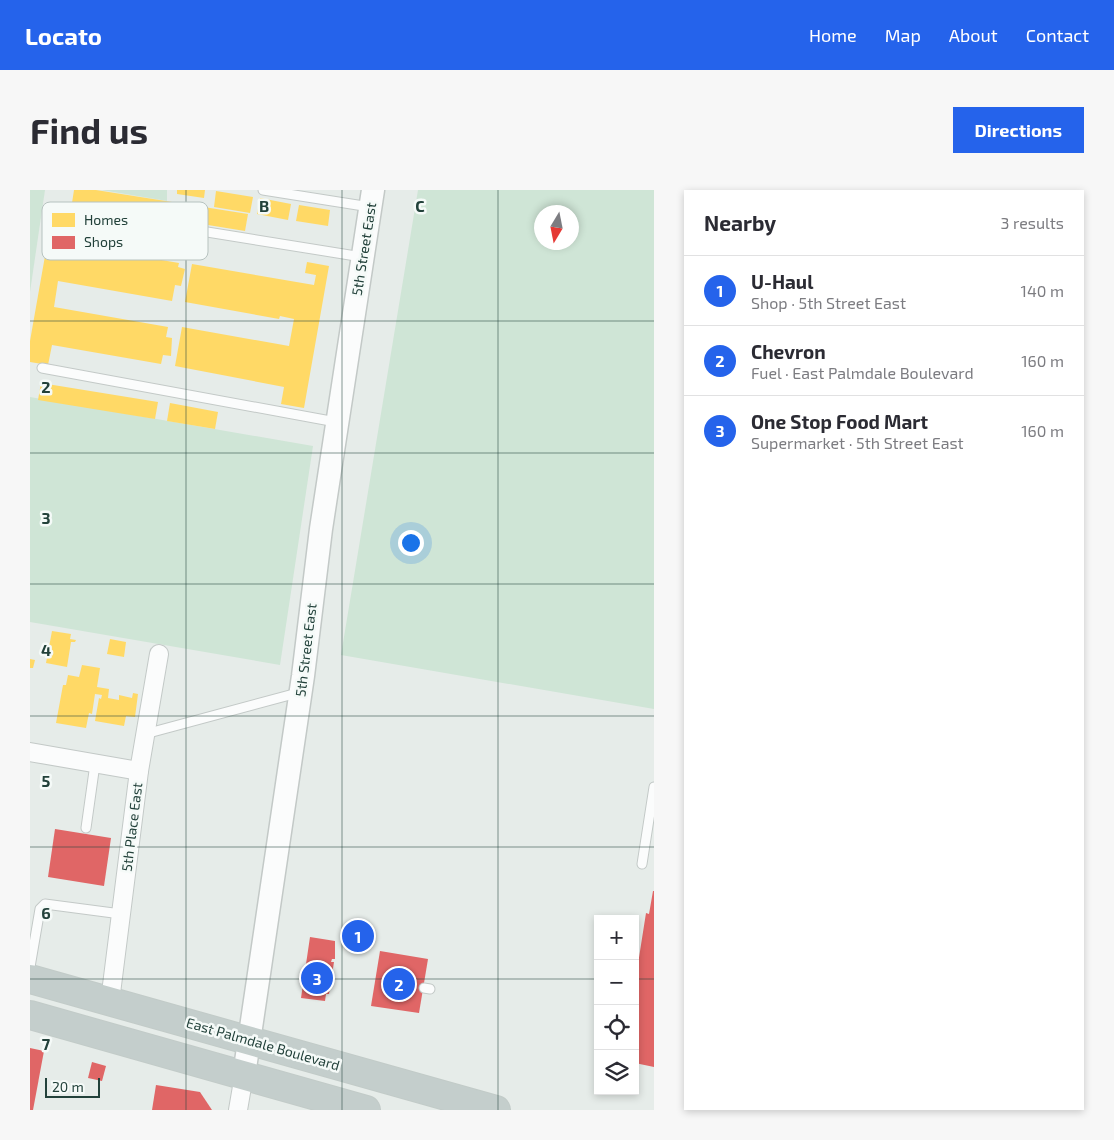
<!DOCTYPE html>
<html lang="en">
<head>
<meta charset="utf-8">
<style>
	:root { --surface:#fff; --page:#f7f7f7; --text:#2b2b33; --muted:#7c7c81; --line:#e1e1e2; --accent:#2563eb }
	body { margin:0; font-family:"Exo 2",sans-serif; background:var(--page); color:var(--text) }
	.controls { position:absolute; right:15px; bottom:15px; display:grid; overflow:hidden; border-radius:0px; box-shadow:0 2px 8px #0003 }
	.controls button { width:45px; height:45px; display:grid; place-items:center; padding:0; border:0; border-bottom:1px solid var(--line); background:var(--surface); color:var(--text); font:25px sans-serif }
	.compass { position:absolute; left:504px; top:15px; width:45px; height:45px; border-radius:50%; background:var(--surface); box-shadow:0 2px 8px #0003; rotate:190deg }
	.scale { position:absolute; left:15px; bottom:12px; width:55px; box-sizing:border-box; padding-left:5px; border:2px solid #22413a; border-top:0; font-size:14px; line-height:18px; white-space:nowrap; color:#22413a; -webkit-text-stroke:4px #f5faf8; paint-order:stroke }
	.you { position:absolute; left:380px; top:352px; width:18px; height:18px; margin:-12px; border:4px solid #fff; border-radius:50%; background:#1a73e8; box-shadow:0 0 0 8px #1a73e833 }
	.badge { display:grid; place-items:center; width:32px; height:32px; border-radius:50%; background:var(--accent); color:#fff; font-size:16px; font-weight:700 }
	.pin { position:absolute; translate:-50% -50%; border:2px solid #fff; box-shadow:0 1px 5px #0006 }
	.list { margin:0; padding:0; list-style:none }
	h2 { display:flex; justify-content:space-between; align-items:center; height:65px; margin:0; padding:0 20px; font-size:21px }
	h2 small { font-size:16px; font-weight:400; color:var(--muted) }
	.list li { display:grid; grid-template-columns:32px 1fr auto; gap:15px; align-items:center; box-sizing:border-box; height:70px; padding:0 20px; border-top:1px solid var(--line) }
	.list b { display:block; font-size:19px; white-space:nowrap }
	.list p { margin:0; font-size:16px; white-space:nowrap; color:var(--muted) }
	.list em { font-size:16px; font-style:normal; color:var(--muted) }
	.icon { flex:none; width:28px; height:28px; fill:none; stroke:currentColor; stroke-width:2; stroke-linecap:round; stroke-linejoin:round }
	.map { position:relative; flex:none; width:624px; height:920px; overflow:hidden; border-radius:0px }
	header { display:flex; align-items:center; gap:30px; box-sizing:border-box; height:70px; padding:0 25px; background:var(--accent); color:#fff }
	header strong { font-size:24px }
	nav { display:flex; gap:28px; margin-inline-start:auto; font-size:18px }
	.intro { display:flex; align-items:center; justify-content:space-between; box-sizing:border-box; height:120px; padding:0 30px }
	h1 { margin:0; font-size:35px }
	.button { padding:12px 22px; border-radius:0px; background:var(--accent); color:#fff; font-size:18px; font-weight:700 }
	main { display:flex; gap:30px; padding:0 30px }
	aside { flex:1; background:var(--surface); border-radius:0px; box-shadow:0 2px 8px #0003 }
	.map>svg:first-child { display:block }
	.green { fill:#cfe5d6; fill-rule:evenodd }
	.homes { fill:#ffd966 }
	.shops { fill:#e06666 }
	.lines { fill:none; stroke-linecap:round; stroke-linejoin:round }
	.service-casing { stroke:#c3c9c7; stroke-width:11 }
	.minor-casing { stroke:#c3c9c7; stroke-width:20 }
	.tertiary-casing { stroke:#c3c9c7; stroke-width:25 }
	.trunk-casing { stroke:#c2cbc8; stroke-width:30 }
	.service { stroke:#fbfcfc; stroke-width:9 }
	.minor { stroke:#fbfcfc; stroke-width:18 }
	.tertiary { stroke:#fbfcfc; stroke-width:22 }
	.trunk { stroke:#c4cecc; stroke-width:28 }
	.grid { fill:none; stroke:#22413a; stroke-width:1; stroke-opacity:0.55 }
	.labels { text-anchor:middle; stroke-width:5; stroke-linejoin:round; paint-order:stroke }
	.street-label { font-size:14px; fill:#22413a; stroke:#f5faf8 }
	.key { fill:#f5faf8; stroke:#b6c2bf; stroke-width:1 }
	.key-label { font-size:14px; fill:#22413a }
	.grid-label { font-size:16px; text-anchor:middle; font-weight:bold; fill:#22413a; stroke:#f5faf8; stroke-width:5; stroke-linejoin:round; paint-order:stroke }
</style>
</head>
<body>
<header>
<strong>Locato</strong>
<nav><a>Home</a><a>Map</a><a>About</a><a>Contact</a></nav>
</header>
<div class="intro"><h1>Find us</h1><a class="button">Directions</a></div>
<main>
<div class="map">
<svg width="624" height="920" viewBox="0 0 624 920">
	<rect width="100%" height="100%" fill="#e6ece9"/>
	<g class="green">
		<polygon points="0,0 15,0 0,102"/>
		<polygon points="71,0 137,0 137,11"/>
		<path d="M388,0H624V519L311,465ZM542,22V52H512V22Z"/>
		<polygon points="0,207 283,256 250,475 0,432"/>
	</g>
	<g class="homes">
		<polygon points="44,0 66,0 218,24 215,41 42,13"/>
		<polygon points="147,0 175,0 174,8 147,4"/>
		<polygon points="186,1 223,7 220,23 184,17"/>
		<polygon points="230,8 261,14 258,30 227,24"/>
		<polygon points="269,15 300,20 298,36 266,31"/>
		<polygon points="21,32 41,35 38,54 149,73 148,77 155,79 151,96 145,95 142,111 28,91 24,117 138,137 136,147 142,148 141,166 133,165 131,174 22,155 18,175 0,172 0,151"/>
		<polygon points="277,72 299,76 274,218 251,214 254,197 145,176 152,137 259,156 264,129 250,126 249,129 155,112 162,74 284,95 286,85 275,83"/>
		<polygon points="11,193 128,212 125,229 8,210"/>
		<polygon points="140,213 188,222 185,239 137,231"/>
		<polygon points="22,441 41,444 40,449 46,450 45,452 41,452 37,477 16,473"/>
		<polygon points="80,449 96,452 94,467 77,464"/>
		<polygon points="0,469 5,470 3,478 0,478"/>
		<polygon points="52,475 70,478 67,497 79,499 78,508 89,510 89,505 102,508 103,503 108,504 105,527 96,526 94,536 65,531 69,508 71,509 72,505 65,504 62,524 59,523 56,538 26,533 33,495 36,495 38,485 49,487"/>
	</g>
	<g class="shops">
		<polygon points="25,639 81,648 74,696 18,687"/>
		<polygon points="623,701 624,701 624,877 605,873 605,793 616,723 619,724"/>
		<polygon points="280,747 305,751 305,769 302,769 301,772 304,772 299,804 296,804 295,811 271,808"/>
		<polygon points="350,761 398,769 389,823 341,816"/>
		<polygon points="0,858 14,861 3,920 0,920"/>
		<polygon points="62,872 76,876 72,891 58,888"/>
		<polygon points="126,895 170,902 182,920 122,920"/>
	</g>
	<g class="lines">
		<g class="service-casing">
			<g id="service">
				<polyline points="233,0 340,17"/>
				<polyline points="47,21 332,67"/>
				<polyline points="12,178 306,232"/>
				<polyline points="115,544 271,502"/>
				<polyline points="56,638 65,574"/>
				<polyline points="612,674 624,597"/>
				<polyline points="0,777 10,719 15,714 91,724"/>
				<polyline points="394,798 400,799"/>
			</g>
		</g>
		<g class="minor-casing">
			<g id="minor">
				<polyline points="0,562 109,581"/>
				<polyline points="80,811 109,581 129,464"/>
				<polyline points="208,920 214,885"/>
			</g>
		</g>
		<g class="tertiary-casing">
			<polyline id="tertiary" points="214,885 273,486 291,339 343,0"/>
		</g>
		<g class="trunk-casing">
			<g id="trunk">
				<polyline points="0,789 466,920"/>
				<polyline points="0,825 336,920"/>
			</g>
		</g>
		<use href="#service" class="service"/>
		<use href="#minor" class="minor"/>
		<use href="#tertiary" class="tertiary"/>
		<use href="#trunk" class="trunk"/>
	</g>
	<path class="grid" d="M156,0V920M312,0V920M468,0V920M0,131H624M0,263H624M0,394H624M0,526H624M0,657H624M0,789H568M605,789H624"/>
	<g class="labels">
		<g class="street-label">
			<text transform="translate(334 59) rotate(-81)" y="5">5th Street East</text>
			<text transform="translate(276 460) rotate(-83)" y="5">5th Street East</text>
			<text transform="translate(102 637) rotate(-83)" y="5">5th Place East</text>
			<text transform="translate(233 854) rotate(16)" y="5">East Palmdale Boulevard</text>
		</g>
	</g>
	<rect x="12" y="12" width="166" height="58" rx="8" class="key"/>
	<rect x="22" y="23" width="23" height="14" fill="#ffd966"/>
	<rect x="22" y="46" width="23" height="13" fill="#e06666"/>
	<g class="key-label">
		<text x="54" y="35">Homes</text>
		<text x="54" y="57">Shops</text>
	</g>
	<g class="grid-label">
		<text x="234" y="22">B</text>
		<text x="390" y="22">C</text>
		<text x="16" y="203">2</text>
		<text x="16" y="334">3</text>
		<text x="16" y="466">4</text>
		<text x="16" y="597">5</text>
		<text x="16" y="729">6</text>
		<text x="16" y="860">7</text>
	</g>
</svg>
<div class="controls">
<button>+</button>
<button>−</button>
<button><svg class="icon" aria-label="locate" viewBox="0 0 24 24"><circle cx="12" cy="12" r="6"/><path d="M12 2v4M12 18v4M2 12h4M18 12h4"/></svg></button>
<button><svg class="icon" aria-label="layers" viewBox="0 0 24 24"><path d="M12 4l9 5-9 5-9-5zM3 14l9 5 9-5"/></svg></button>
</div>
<svg class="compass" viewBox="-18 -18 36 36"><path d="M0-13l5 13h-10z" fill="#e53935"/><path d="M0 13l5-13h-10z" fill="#7c7c81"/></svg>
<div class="scale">20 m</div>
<div class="you"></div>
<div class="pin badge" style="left:328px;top:746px">1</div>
<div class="pin badge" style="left:369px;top:794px">2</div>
<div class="pin badge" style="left:287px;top:788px">3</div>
</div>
<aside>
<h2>Nearby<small>3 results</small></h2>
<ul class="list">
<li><span class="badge">1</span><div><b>U-Haul</b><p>Shop · 5th Street East</p></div><em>140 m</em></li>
<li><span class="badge">2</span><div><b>Chevron</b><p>Fuel · East Palmdale Boulevard</p></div><em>160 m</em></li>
<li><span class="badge">3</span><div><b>One Stop Food Mart</b><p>Supermarket · 5th Street East</p></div><em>160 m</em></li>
</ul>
</aside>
</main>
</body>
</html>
